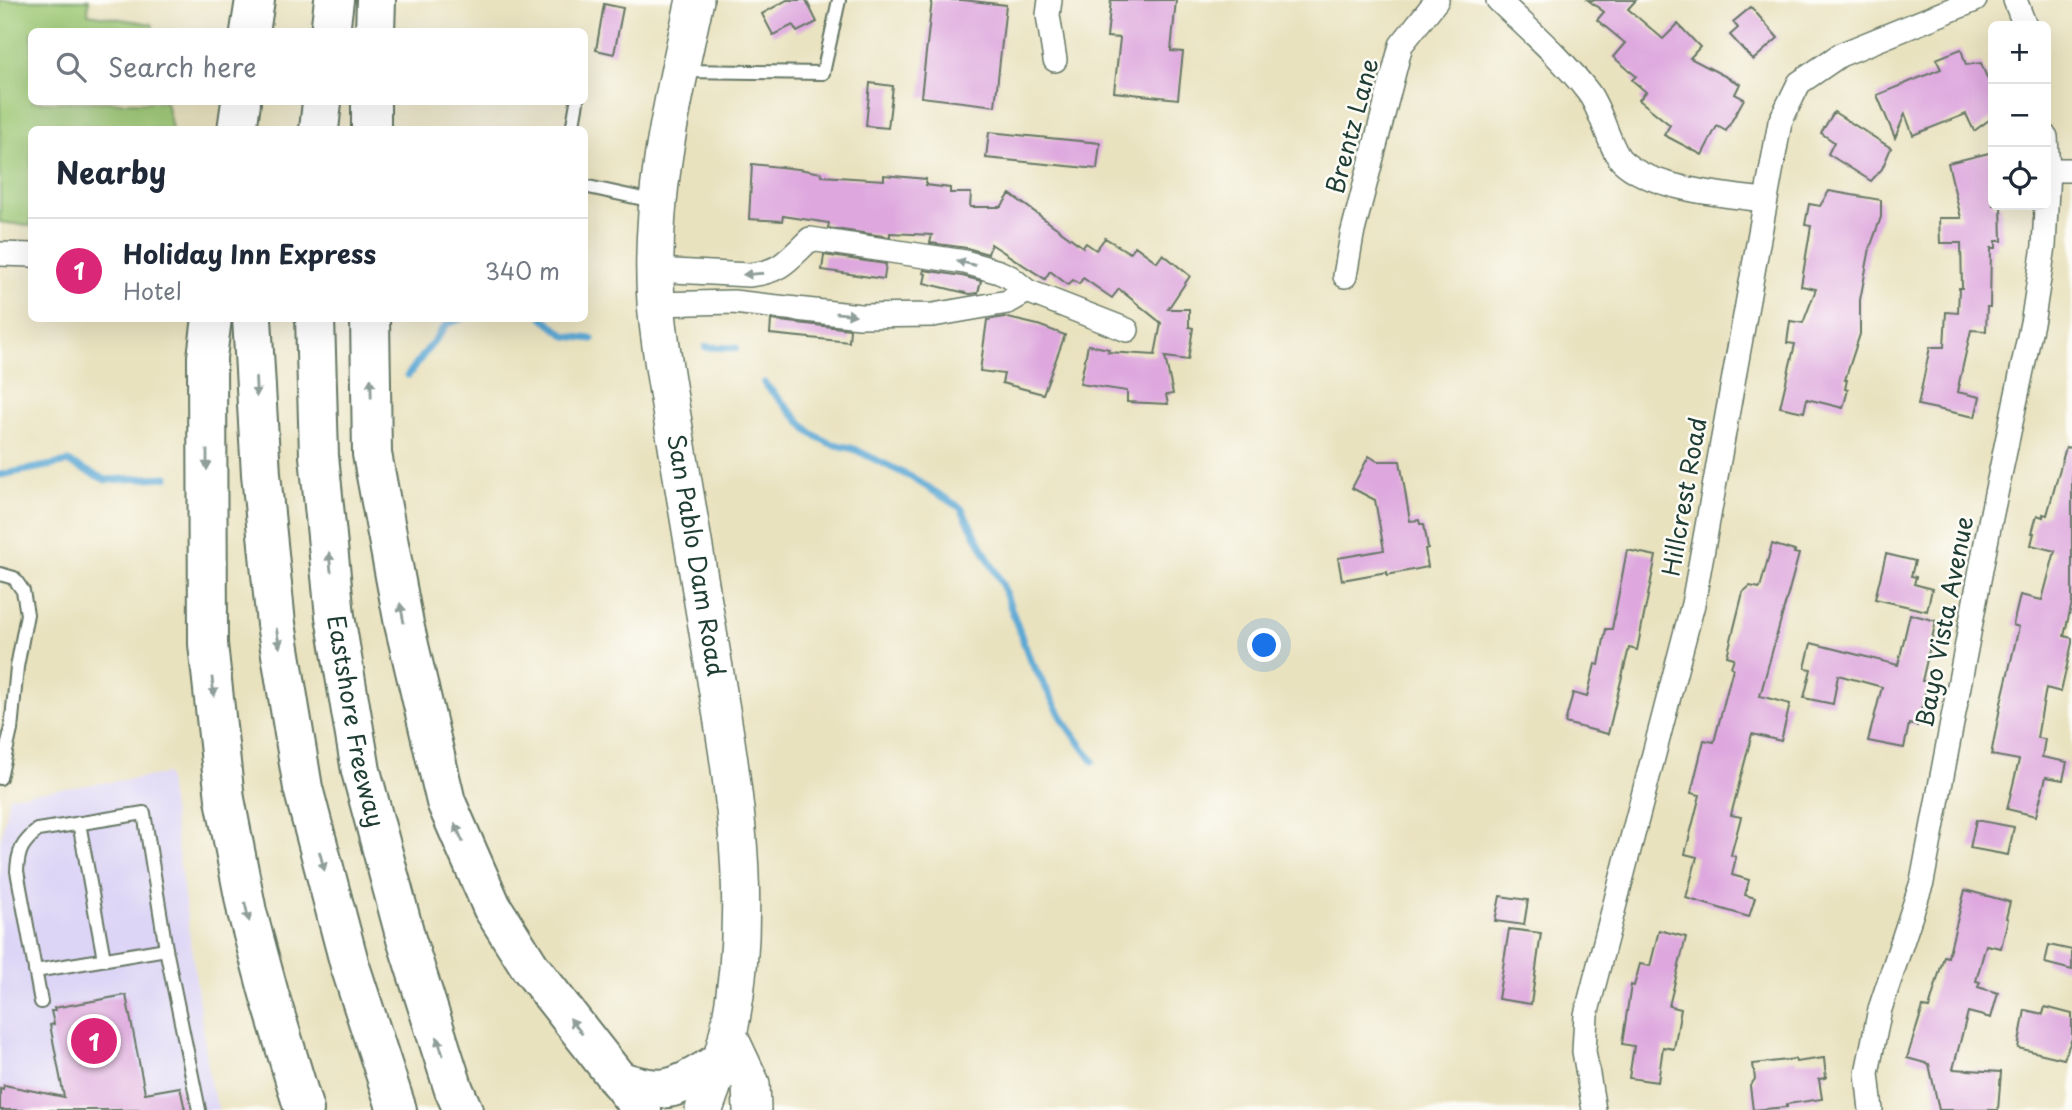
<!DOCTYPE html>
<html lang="en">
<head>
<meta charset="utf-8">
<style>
	:root { --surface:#fff; --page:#f2f2f3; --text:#1f2937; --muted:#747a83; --line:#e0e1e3; --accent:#db2777 }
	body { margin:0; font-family:"Playpen Sans",sans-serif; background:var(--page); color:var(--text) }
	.controls { position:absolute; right:21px; top:21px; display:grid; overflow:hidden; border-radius:10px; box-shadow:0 7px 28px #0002 }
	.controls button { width:63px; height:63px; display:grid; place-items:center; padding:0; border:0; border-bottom:2px solid var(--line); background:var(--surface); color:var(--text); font:35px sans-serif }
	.you { position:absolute; left:1265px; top:646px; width:24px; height:24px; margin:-18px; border:5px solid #fff; border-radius:50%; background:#1a73e8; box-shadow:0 0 0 10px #1a73e833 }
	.badge { display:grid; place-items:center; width:46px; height:46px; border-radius:50%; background:var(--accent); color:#fff; font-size:23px; font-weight:700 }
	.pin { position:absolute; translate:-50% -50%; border:4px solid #fff; box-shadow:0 2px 7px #0006 }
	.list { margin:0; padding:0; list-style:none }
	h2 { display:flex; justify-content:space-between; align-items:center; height:91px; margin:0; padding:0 28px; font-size:30px }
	h2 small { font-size:23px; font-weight:400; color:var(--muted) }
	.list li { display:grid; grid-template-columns:46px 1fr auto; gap:21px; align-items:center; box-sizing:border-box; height:105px; padding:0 28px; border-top:2px solid var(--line) }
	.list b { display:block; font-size:26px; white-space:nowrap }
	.list p { margin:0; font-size:23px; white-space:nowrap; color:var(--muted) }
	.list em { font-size:23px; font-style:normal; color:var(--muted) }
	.icon { flex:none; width:38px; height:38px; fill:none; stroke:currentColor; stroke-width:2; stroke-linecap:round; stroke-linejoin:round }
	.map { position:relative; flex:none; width:2072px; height:1110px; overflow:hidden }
	.search { position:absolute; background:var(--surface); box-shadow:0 7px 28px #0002; left:28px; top:28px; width:560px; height:77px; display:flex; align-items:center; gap:18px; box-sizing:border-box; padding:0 24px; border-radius:10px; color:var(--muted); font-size:26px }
	.panel { position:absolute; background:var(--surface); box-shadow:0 7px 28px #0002; left:28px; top:126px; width:560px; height:196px; border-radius:10px }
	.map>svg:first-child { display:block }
	.built { fill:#ddd5f6 }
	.green { fill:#9ec976; stroke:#5e8355; stroke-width:2 }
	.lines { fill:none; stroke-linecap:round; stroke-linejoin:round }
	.stream { stroke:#5ba8d4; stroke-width:7 }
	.building { fill:#dea8de }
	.service-casing { stroke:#667765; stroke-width:16 }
	.minor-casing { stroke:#667765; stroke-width:26 }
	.primary-casing { stroke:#667765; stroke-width:40 }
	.motorway-casing { stroke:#667765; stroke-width:42 }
	.service { stroke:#fff; stroke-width:12 }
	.minor { stroke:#fff; stroke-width:23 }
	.primary { stroke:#fff; stroke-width:37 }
	.motorway { stroke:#fff; stroke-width:38 }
	.oneway { fill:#8f9e9a }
	.labels { text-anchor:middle; stroke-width:5; stroke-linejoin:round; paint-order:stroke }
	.street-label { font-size:24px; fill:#1f3d34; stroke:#fdfcf7 }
</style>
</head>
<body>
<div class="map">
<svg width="2072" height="1110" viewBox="0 0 2072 1110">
	<rect width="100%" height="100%" fill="#fdfcf7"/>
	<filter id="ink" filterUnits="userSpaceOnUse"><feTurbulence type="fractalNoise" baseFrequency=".0143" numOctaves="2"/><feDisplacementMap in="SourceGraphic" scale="14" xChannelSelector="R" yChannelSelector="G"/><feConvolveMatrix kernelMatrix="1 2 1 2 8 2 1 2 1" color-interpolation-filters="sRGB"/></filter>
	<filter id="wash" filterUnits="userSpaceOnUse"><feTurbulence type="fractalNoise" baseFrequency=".00686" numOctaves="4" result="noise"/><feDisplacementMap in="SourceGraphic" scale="28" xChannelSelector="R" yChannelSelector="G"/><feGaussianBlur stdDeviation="1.57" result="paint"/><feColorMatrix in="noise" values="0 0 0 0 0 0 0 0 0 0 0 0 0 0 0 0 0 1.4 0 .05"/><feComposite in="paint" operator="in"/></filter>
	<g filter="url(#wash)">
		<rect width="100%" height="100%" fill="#e9e2bf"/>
		<polygon class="built" points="167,774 211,1087 219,1110 0,1110 0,843 9,796"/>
		<polygon class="green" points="0,0 89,0 88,14 152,24 154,31 32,32 32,102 166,102 172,129 32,130 31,226 0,222"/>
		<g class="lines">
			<g class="stream">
				<polyline points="543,318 566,336 592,339"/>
				<polyline points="706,347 736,348"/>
				<polyline points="408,375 447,324 463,318"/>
				<polyline points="764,383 811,433 829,443 854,449 911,477 961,508 1002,584 1029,657 1064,721 1093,761"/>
				<polyline points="0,475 68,462 106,480 167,477"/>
			</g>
		</g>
		<g id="blocks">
			<g class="building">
				<polygon points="787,0 806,0 817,22 797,32 793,25 773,35 762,14"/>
				<polygon points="932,0 963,0 1006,5 995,106 921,97"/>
				<polygon points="1111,0 1176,0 1171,51 1183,52 1178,99 1114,92 1120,38 1107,37"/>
				<polygon points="1588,0 1636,0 1628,9 1663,39 1678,24 1700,47 1690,58 1740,84 1735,94 1744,99 1726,131 1717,126 1702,155 1664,135 1670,125 1639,100 1646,92 1632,80 1636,76 1613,57 1625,43 1597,20 1604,12"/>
				<polygon points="604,4 623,8 614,54 596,50"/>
				<polygon points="1751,7 1778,38 1753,60 1730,35 1738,28 1733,22"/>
				<polygon points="1961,49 1966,65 1981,63 1993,92 1993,117 1974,131 1966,114 1913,135 1905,114 1895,138 1877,95 1941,69 1936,59"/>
				<polygon points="870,83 893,86 888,128 866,126"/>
				<polygon points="1834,112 1891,148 1882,169 1871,181 1828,154 1834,142 1821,133"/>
				<polygon points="989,132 1100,143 1097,169 986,158"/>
				<polygon points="1993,152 1993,205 2001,205 2002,241 1996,241 1996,248 1991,248 1990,307 1987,307 1986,331 1971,330 1957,392 1980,397 1975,417 1918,405 1930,347 1944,347 1946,312 1958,313 1959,288 1962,288 1961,243 1940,243 1939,218 1961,218 1948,163"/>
				<polygon points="752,164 798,169 822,173 822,176 884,180 884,175 926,179 926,185 950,188 950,193 971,193 970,207 1001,207 1010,194 1083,247 1086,243 1096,250 1105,238 1130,253 1135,246 1157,262 1163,254 1190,276 1168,309 1189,309 1189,327 1193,328 1188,360 1165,357 1173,394 1166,395 1168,404 1127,402 1127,391 1080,384 1088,345 1109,349 1108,352 1155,355 1161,323 1119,289 1112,298 1083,278 1079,284 1073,280 1068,285 1050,271 1045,279 991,244 988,254 967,248 930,243 932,235 890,233 890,237 828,228 829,223 783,216 782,221 749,219"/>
				<polygon points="1829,191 1881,200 1881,217 1870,248 1860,300 1860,334 1845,380 1847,380 1845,389 1848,390 1843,408 1807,399 1804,412 1780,407 1795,344 1787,343 1790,321 1803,323 1816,289 1801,286 1811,226 1805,225 1809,204 1820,206"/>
				<polygon points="824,255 886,264 884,279 822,270"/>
				<polygon points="924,270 962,276 981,281 978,293 970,294 924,283 926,274 923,273"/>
				<polygon points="1004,317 1038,325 1065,335 1043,394 1002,383 1004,374 980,371 987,320"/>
				<polygon points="771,320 850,329 849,342 770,334"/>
				<polygon points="2066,447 2072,448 2072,603 2064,636 2072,638 2072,643 2061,692 2046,688 2037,738 2045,739 2042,757 2067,762 2063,780 2046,777 2036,816 2007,809 2019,760 1991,755 2001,703 2019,627 2013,625 2020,595 2042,600 2055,551 2031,545 2034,533 2032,533 2037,515 2043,517 2043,514 2047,515"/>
				<polygon points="1369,456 1377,461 1400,461 1410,521 1419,520 1420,524 1424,524 1428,548 1425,549 1428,567 1387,575 1387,572 1342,580 1338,558 1384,550 1375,500 1352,488"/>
				<polygon points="1772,544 1795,551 1794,553 1799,554 1760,696 1790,704 1781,741 1752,734 1731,815 1741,817 1731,855 1736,857 1732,875 1749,880 1745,895 1755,898 1749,917 1686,898 1697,857 1685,854 1700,795 1691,793 1704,740 1714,742 1733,668 1731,667 1734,658 1727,656 1743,592 1750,586 1760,588"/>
				<polygon points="1627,550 1656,556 1637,650 1629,648 1608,734 1565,723 1573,693 1587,697 1595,664 1599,665 1606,629 1612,629"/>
				<polygon points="1886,554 1915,561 1911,576 1916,577 1914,584 1932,589 1927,611 1875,599"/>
				<polygon points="1910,614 1936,621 1922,681 1928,682 1917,726 1909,724 1904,748 1868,741 1882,687 1838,675 1833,704 1804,698 1811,669 1805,668 1811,643 1898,665"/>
				<polygon points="1976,820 2014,827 2008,855 1970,848"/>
				<polygon points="1965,890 2010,902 2006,918 2008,919 2001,948 1986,945 1976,981 1980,982 1978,987 1998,993 1991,1018 1968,1012 1953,1069 2001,1072 1998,1110 1939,1110 1929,1064 1907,1058 1923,1007 1929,1008 1944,956 1948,957"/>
				<polygon points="1500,896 1528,900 1524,925 1495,921"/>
				<polygon points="1509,929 1541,933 1531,1004 1498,999"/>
				<polygon points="1659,930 1686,937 1669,1006 1681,1009 1674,1049 1663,1047 1658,1082 1629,1078 1634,1046 1622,1044 1631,985 1634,986 1640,964 1650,966"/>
				<polygon points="2049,945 2072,950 2072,970 2045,963"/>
				<polygon points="126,995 145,1093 180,1087 185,1110 0,1110 0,1088 3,1089 4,1085 64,1097 50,1025 54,1024 51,1011 55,1011 54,1008"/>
				<polygon points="2045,1007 2072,1014 2072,1038 2064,1059 2018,1048 2025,1010 2043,1014"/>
				<polygon points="1824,1058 1826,1078 1819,1079 1822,1099 1787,1104 1787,1107 1753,1110 1750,1086 1755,1079 1753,1064 1795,1059 1796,1062"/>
			</g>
		</g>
	</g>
	<g filter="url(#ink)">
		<use href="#blocks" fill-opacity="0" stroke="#667765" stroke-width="2"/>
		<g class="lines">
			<g class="service-casing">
				<g id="service">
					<polyline points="683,71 823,73 839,0"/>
					<polyline points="572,130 577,102"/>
					<polyline points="584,186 657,202"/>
					<polyline points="0,574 14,578 23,591 27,614 17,667 11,730 0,778"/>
					<polyline points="79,823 104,959"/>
					<polyline points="35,971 166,949"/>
					<path d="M41,1002L17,871C18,851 22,843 38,830L144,813L166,949L199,1110"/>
				</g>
			</g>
			<g class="minor-casing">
				<g id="minor">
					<polyline points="1050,0 1048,15 1055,60"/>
					<path d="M1498,0C1528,29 1562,58 1588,92C1601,108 1609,147 1621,160C1650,189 1724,195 1764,200"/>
					<polyline points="2015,0 2025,26"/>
					<polyline points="2048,170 2072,170"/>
					<polyline points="0,254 32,255"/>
					<path d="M655,270L749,275C781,272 788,260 810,239L965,262L999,272L1010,277L1027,291L1127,330"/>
					<polyline points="1345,276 1352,235 1401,45 1437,0"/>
					<polyline points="656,304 733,302 860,316 933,315 1008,302 1027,291"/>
					<polyline points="1594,1110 1584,1051 1586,1015 1693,604 1780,122 1799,83 1840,55 1975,0"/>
					<polyline points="1871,1110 1867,1073 1880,1009 1922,882 1989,527 2033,318 2044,246 2048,170 2046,137"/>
				</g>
			</g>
			<g class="primary-casing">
				<g id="primary">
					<path id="s1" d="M695,0C673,99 649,199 656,302C660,352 670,403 678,452C692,534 706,616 719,698C738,809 752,923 728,1035C723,1060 712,1085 704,1110"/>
					<polyline points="728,1035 751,1084 752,1110"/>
				</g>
			</g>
			<g class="motorway-casing">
				<g id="motorway">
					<polyline points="250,32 255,0"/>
					<polyline points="330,32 334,0"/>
					<polyline points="375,32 376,0"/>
					<polyline points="237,130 241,102"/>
					<polyline points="319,130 322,102"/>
					<polyline points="371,130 371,102"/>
					<polyline points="212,318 207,357 208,644 225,799 247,912 269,994 304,1110"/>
					<polyline points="252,318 261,474 276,624 303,788 350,966 397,1110"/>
					<path id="s2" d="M315,318L319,456L335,616L361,771L406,939L454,1090L463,1110"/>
					<polyline points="370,318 372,454 404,624 446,802 492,907 530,967 642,1110"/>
					<path d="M618,1080C668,1098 677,1087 720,1062"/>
				</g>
			</g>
			<use href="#service" class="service"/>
			<use href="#minor" class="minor"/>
			<use href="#primary" class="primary"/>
			<use href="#motorway" class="motorway"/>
		</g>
		<defs><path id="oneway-solid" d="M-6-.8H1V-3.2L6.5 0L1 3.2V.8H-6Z" transform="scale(1.75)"/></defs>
		<g class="oneway">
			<use href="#oneway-solid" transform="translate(966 263) rotate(-166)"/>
			<use href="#oneway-solid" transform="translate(753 274) rotate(176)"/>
			<use href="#oneway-solid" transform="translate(846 314) rotate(6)"/>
			<use href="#oneway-solid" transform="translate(256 387) rotate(87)"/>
			<use href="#oneway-solid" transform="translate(371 388) rotate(-91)"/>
			<use href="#oneway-solid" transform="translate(207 460) rotate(90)"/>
			<use href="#oneway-solid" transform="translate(330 562) rotate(-96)"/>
			<use href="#oneway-solid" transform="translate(402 613) rotate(-101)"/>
			<use href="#oneway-solid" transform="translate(278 638) rotate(80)"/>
			<use href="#oneway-solid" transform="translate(213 687) rotate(84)"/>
			<use href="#oneway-solid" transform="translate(459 833) rotate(-114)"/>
			<use href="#oneway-solid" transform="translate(322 861) rotate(75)"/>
			<use href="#oneway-solid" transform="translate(247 912) rotate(77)"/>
			<use href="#oneway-solid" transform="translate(576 1026) rotate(-128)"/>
			<use href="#oneway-solid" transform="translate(440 1046) rotate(-108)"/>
		</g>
	</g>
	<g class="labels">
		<g class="street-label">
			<text transform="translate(1353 126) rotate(-75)" y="8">Brentz Lane</text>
			<text transform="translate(1685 497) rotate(-80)" y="8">Hillcrest Road</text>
			<text dy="8" stroke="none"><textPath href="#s1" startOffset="562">San Pablo Dam Road</textPath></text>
			<text transform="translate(1945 622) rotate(-79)" y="8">Bayo Vista Avenue</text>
			<text dy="8" stroke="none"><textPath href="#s2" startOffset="406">Eastshore Freeway</textPath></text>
		</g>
	</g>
</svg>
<div class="controls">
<button>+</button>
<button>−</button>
<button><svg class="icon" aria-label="locate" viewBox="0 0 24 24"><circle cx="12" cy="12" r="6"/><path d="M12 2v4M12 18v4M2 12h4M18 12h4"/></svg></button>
</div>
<div class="you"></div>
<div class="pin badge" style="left:94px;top:1041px">1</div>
<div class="search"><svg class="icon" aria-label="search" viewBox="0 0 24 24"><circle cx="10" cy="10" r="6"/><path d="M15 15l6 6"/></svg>Search here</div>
<section class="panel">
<h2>Nearby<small></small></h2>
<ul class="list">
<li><span class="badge">1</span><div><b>Holiday Inn Express</b><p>Hotel</p></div><em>340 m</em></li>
</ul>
</section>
</div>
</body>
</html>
